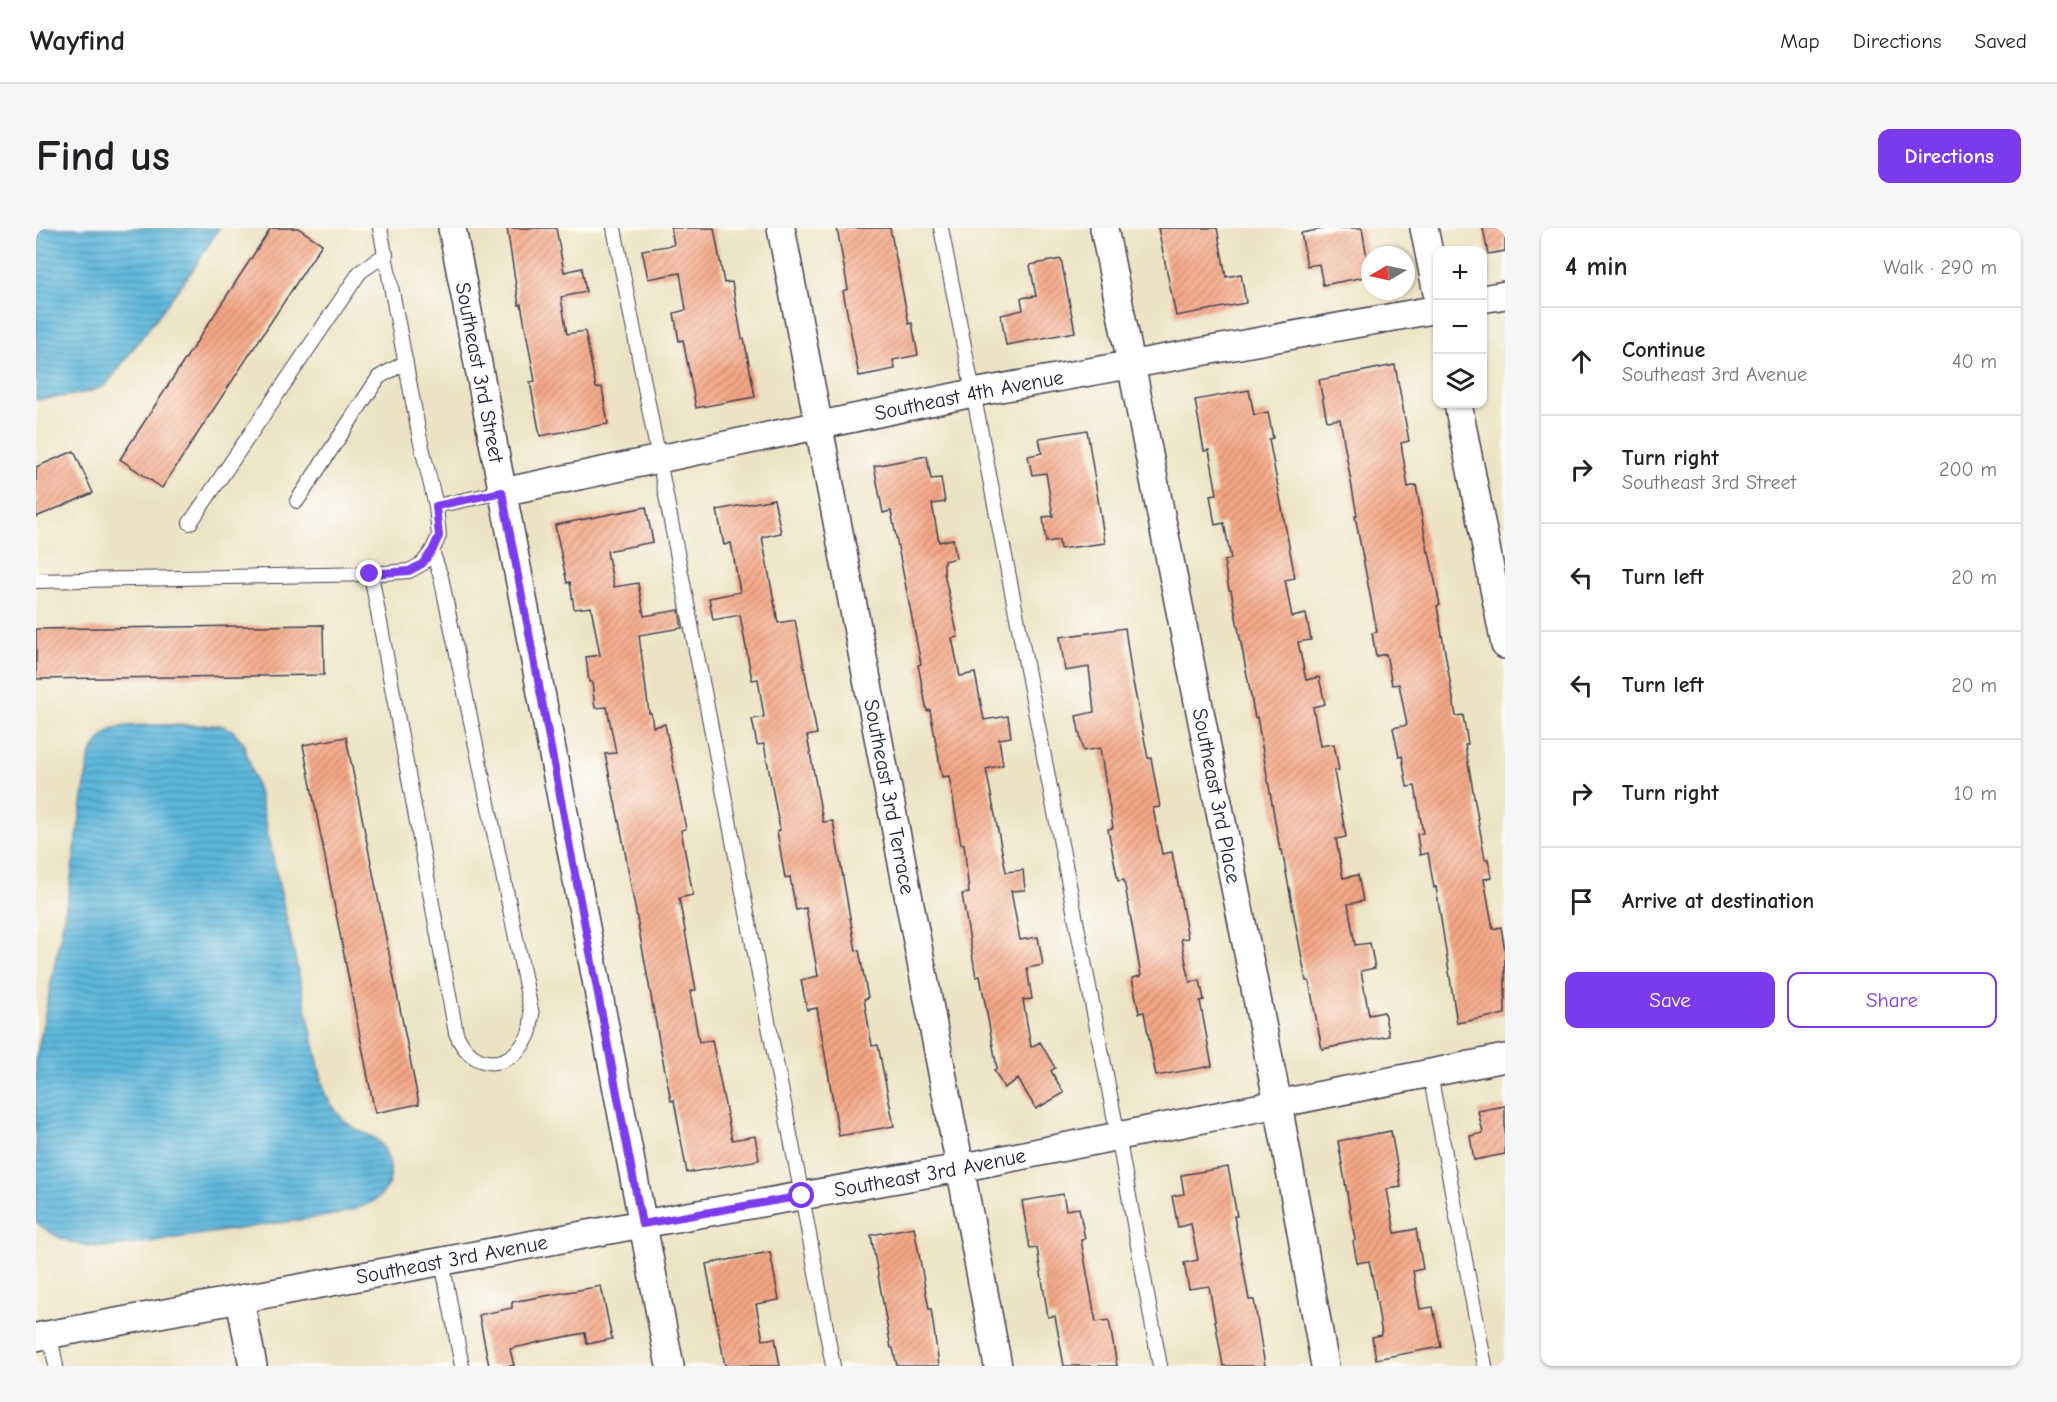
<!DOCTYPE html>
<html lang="en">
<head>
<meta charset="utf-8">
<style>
	:root { --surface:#fff; --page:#f6f6f6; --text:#202124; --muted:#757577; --line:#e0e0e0; --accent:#7c3aed }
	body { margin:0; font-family:"Comic Neue",sans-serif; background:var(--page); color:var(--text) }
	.controls { position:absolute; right:18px; top:18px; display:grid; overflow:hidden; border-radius:12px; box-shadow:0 2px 4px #0004 }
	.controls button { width:54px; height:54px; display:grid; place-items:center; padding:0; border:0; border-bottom:2px solid var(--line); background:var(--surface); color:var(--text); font:30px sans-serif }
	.compass { position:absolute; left:1325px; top:18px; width:54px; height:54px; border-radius:50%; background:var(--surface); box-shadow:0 2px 4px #0004; rotate:261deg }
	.stop { position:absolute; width:18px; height:18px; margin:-14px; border:4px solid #7c3aed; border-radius:50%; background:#fff }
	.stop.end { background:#7c3aed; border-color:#fff; box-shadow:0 2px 6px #0008 }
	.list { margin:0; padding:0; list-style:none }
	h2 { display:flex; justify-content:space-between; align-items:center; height:78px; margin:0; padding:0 24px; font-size:26px }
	h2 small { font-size:20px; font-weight:400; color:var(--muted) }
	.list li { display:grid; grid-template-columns:39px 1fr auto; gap:18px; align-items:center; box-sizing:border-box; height:108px; padding:0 24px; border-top:2px solid var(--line) }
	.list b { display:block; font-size:22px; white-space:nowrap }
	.list p { margin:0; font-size:20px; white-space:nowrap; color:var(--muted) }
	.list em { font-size:20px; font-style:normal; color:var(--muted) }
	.actions { display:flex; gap:12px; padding:18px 24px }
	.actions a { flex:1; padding:14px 0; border:2px solid var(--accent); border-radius:12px; text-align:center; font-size:21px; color:var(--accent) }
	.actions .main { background:var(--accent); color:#fff }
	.icon { flex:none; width:33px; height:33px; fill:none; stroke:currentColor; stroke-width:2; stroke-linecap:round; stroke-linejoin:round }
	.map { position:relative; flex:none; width:1469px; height:1138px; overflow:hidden; border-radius:12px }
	header { display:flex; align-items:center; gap:36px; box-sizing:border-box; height:84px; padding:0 30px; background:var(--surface); border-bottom:2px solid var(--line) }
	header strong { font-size:28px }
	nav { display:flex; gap:33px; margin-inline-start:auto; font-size:21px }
	.intro { display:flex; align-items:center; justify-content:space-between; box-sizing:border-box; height:144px; padding:0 36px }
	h1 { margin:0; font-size:42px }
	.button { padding:15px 27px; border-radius:12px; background:var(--accent); color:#fff; font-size:21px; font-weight:700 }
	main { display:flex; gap:36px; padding:0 36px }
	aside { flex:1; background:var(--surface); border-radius:12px; box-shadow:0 2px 4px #0004 }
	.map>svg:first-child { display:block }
	.water { fill:url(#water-rules); stroke:#3f6c8a; stroke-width:1.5 }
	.building { fill:url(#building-hatch) }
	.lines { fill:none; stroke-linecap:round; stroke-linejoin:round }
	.service-casing { stroke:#403f50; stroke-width:16 }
	.minor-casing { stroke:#403f50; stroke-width:30 }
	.service { stroke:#fff; stroke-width:14 }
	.minor { stroke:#fff; stroke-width:27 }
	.route { stroke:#7c3aed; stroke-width:8 }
	.labels { text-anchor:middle; stroke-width:5; stroke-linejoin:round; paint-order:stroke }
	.street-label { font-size:21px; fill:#22223b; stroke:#fdfcf7 }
</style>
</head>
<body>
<header>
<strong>Wayfind</strong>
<nav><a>Map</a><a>Directions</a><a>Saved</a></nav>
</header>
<div class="intro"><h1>Find us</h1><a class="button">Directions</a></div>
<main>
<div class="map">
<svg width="1469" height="1138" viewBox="0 0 1469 1138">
	<defs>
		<pattern id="water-rules" width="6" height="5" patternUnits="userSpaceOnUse" patternTransform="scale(1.5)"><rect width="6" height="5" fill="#5cb6da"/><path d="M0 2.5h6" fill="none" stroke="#4c94b2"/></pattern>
		<pattern id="building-hatch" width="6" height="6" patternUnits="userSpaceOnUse" patternTransform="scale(1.5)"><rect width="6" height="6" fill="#f4a685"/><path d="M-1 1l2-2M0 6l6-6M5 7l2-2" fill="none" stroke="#c5876e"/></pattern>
	</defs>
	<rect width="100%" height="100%" fill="#fdfcf7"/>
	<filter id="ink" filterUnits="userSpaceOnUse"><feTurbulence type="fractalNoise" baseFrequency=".0167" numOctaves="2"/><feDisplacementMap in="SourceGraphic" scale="12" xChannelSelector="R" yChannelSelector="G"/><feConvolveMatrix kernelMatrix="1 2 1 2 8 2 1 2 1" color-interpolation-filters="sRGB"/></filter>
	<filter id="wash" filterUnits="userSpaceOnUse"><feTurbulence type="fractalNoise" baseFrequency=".008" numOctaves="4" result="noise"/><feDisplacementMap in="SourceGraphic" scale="24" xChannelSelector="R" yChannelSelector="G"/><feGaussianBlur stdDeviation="1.35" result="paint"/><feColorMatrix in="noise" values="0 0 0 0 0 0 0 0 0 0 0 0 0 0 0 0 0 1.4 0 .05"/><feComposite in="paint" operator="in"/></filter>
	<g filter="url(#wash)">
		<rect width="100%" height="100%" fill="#ede3c4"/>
		<g class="water">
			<path d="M0,0H183L158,40L70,157C48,168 24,168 0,172Z"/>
			<path d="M122,497H184L196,502L207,514L223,566L289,866C296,877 303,890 315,898C322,903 332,906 340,911C347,917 351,925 353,935C362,971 325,980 298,987L78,1019C44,1019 27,1016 0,994V831L32,669L53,530C71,493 85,498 122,497Z"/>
		</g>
		<g id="blocks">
			<g class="building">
				<polygon points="235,0 262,0 286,16 126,260 84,231"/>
				<polygon points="471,0 520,0 528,44 546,40 550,64 525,69 531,106 549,103 560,160 566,159 572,196 504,208 494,154 499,153 485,76 483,77"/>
				<polygon points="635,0 678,0 688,55 696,54 706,111 708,110 719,169 660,180 647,112 643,113 638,85 650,82 644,45 612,51 606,22 638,17"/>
				<polygon points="801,0 854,0 873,96 876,95 882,127 857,132 859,141 823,148 807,63 812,61"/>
				<polygon points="1122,0 1181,0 1190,49 1205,46 1210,75 1140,88"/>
				<polygon points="1292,0 1326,0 1334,48 1287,57 1283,36 1271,38 1265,5"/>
				<polygon points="1447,0 1469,0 1469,23 1452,26"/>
				<polygon points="1025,31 1039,104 970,117 965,87 987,82 985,70 1000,68 994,37"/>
				<polygon points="1359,137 1373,213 1365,215 1372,259 1380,257 1392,324 1393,324 1404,377 1401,378 1420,488 1427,487 1432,516 1429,517 1449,631 1452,631 1456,650 1448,651 1457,701 1465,699 1469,723 1469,786 1421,795 1400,659 1398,660 1392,625 1384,627 1381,606 1387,605 1379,558 1371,559 1366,528 1363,529 1357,500 1371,497 1363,456 1356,457 1350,426 1340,428 1336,405 1341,404 1319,288 1321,288 1304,191 1291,193 1283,152"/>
				<polygon points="1213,162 1218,187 1232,184 1237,210 1233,211 1259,350 1249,352 1256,389 1270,386 1275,412 1262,414 1270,452 1283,449 1289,476 1277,479 1284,518 1298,516 1303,542 1298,543 1310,609 1300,611 1307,650 1322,647 1327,673 1312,676 1319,717 1334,715 1339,740 1325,743 1333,787 1348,784 1353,808 1286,821 1273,753 1270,753 1246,622 1244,622 1221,489 1219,490 1195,362 1193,362 1188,333 1195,331 1188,295 1179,297 1174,267 1181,266 1173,222 1168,223 1159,172"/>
				<polygon points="1051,202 1069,315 1024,321 1023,312 1010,314 1007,289 1017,288 1010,245 996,247 992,228 1006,225 1003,210"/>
				<polygon points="38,223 57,265 0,289 0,239"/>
				<polygon points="891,228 895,251 905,250 909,274 896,276 903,314 917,311 920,330 908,333 908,345 922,409 916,410 924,448 939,445 948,492 972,488 975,509 963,511 967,537 950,541 970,644 987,642 989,662 975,663 984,712 1002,709 1007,737 991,740 996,771 987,772 995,819 1004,814 1019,840 1015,843 1028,865 1000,881 982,851 968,860 958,842 961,840 944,748 940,749 926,666 933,665 928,616 925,616 913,548 906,549 894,482 891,483 882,437 885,436 855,283 847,285 838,238"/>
				<polygon points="738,271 745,305 726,309 742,395 759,392 781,506 771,508 787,594 797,593 820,723 823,722 832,770 828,771 836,818 842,817 858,898 803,908 781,780 771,782 765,752 782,748 770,680 760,682 754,649 749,650 741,603 744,602 728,516 721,517 716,491 728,489 722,451 716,452 704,387 677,392 673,370 704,364 695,315 688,317 681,282"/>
				<polygon points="610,279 617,314 571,323 578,359 602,355 608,388 643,382 646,400 603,407 613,485 615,485 617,499 629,496 650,601 645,602 657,667 643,670 660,762 654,763 663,814 676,812 696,912 719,908 723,932 651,945 638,872 635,873 622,807 587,613 569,526 580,525 571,479 559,480 556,454 553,454 550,429 564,427 555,379 538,381 534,354 531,355 519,297"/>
				<polygon points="287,397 288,447 0,451 0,401"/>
				<polygon points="1089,400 1096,449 1112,530 1115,530 1124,579 1117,580 1126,626 1136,624 1152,710 1145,711 1154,754 1164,752 1168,772 1164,773 1176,838 1120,848 1108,784 1103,785 1096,750 1105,748 1088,652 1082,653 1072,601 1077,600 1064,520 1047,523 1040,488 1058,484 1053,439 1029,443 1024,409"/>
				<polygon points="310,509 383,876 339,885 267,517"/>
				<polygon points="1469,878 1469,926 1438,932 1434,908 1447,905 1442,883"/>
				<polygon points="1355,903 1365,959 1351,961 1359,1005 1380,1001 1387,1041 1377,1043 1384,1081 1397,1079 1405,1119 1340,1131 1336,1109 1346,1107 1339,1063 1333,1033 1321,1035 1317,1013 1319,1012 1302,913"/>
				<polygon points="1192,939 1201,988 1198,988 1213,1072 1218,1072 1229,1138 1187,1138 1173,1058 1153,1061 1148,1035 1162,1032 1155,996 1142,999 1136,968 1148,966 1145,947"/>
				<polygon points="1027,966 1030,982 1043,980 1049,1011 1045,1012 1060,1094 1073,1092 1081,1138 1028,1138 1019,1088 1012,1089 1001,1020 994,1021 986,973"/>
				<polygon points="878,999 893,1081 895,1081 903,1138 861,1138 857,1120 855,1120 835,1007"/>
				<polygon points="734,1024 743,1072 720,1076 727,1112 739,1110 744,1138 689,1138 670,1036"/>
				<polygon points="565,1058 576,1111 551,1116 549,1105 508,1113 474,1121 478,1138 453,1138 443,1087 476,1080 476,1074"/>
			</g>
		</g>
	</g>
	<g filter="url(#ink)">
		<use href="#blocks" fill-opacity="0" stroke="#403f50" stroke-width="1.5"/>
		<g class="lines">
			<g class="service-casing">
				<g id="service">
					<polyline points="344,0 384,211 400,278"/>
					<polyline points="578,0 766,968 797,1138"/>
					<polyline points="905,0 1082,908 1124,1138"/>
					<polyline points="261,273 343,149 370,134"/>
					<polyline points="154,295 324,44 350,26"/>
					<path d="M335,346L420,805C436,845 476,843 493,806C495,801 495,793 496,787L405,349L396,323"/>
					<polyline points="0,353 335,346 373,343 386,336 396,323 403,308 400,278 466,264"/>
					<polyline points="1394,846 1449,1138"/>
					<polyline points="406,1034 426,1138"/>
					<polyline points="14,1107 20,1138"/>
				</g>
			</g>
			<g class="minor-casing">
				<g id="minor">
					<path id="s1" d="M416,0L634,1138"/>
					<path id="s2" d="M745,0L962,1138"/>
					<path id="s3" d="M1068,0L1242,876L1289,1138"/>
					<polyline points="1388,0 1402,70"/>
					<polyline points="1446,71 1469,67"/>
					<polyline points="1422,176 1469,417"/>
					<path id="s4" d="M466,264L937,165L1402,81"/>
					<polyline points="204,1072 217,1138"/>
					<path id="s5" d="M0,1109L606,996L924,940L1469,830"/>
				</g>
			</g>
			<use href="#service" class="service"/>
			<use href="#minor" class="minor"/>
		</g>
	</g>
	<g class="lines" filter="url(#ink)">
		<polyline class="route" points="334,346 373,343 386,336 396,323 403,308 400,278 466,264 606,996 766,968"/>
	</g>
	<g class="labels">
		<g class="street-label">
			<text dy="7" stroke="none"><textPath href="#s1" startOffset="147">Southeast 3rd Street</textPath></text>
			<text dy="7" stroke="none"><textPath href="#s4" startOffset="477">Southeast 4th Avenue</textPath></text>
			<text dy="7" stroke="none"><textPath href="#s2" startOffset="579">Southeast 3rd Terrace</textPath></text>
			<text dy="7" stroke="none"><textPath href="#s3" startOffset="579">Southeast 3rd Place</textPath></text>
			<text dy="7" stroke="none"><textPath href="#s5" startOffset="909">Southeast 3rd Avenue</textPath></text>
			<text dy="7" stroke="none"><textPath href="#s5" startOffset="423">Southeast 3rd Avenue</textPath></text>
		</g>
	</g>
</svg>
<div class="controls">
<button>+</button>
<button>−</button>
<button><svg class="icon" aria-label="layers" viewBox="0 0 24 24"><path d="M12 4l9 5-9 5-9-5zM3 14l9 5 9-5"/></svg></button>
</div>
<svg class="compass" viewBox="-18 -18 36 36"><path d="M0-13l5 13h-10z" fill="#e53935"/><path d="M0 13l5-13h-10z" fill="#757577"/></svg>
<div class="stop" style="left:766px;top:968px"></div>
<div class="stop end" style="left:334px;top:346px"></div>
</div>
<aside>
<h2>4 min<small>Walk · 290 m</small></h2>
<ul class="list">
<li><svg class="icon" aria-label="ahead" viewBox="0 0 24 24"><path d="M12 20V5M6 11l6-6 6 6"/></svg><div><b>Continue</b><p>Southeast 3rd Avenue</p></div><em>40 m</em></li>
<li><svg class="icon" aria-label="right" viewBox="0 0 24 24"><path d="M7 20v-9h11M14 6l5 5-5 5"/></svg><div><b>Turn right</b><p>Southeast 3rd Street</p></div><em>200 m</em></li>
<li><svg class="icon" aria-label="left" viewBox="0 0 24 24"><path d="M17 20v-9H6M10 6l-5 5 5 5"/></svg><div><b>Turn left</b></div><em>20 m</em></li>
<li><svg class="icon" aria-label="left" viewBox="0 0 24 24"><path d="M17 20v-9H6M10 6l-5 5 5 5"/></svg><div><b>Turn left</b></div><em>20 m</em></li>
<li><svg class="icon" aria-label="right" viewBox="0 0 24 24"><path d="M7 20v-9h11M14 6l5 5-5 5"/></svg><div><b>Turn right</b></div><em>10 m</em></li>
<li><svg class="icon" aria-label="arrive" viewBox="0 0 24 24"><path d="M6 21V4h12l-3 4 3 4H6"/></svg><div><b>Arrive at destination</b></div></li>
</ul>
<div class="actions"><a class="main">Save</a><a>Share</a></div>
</aside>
</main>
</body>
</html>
